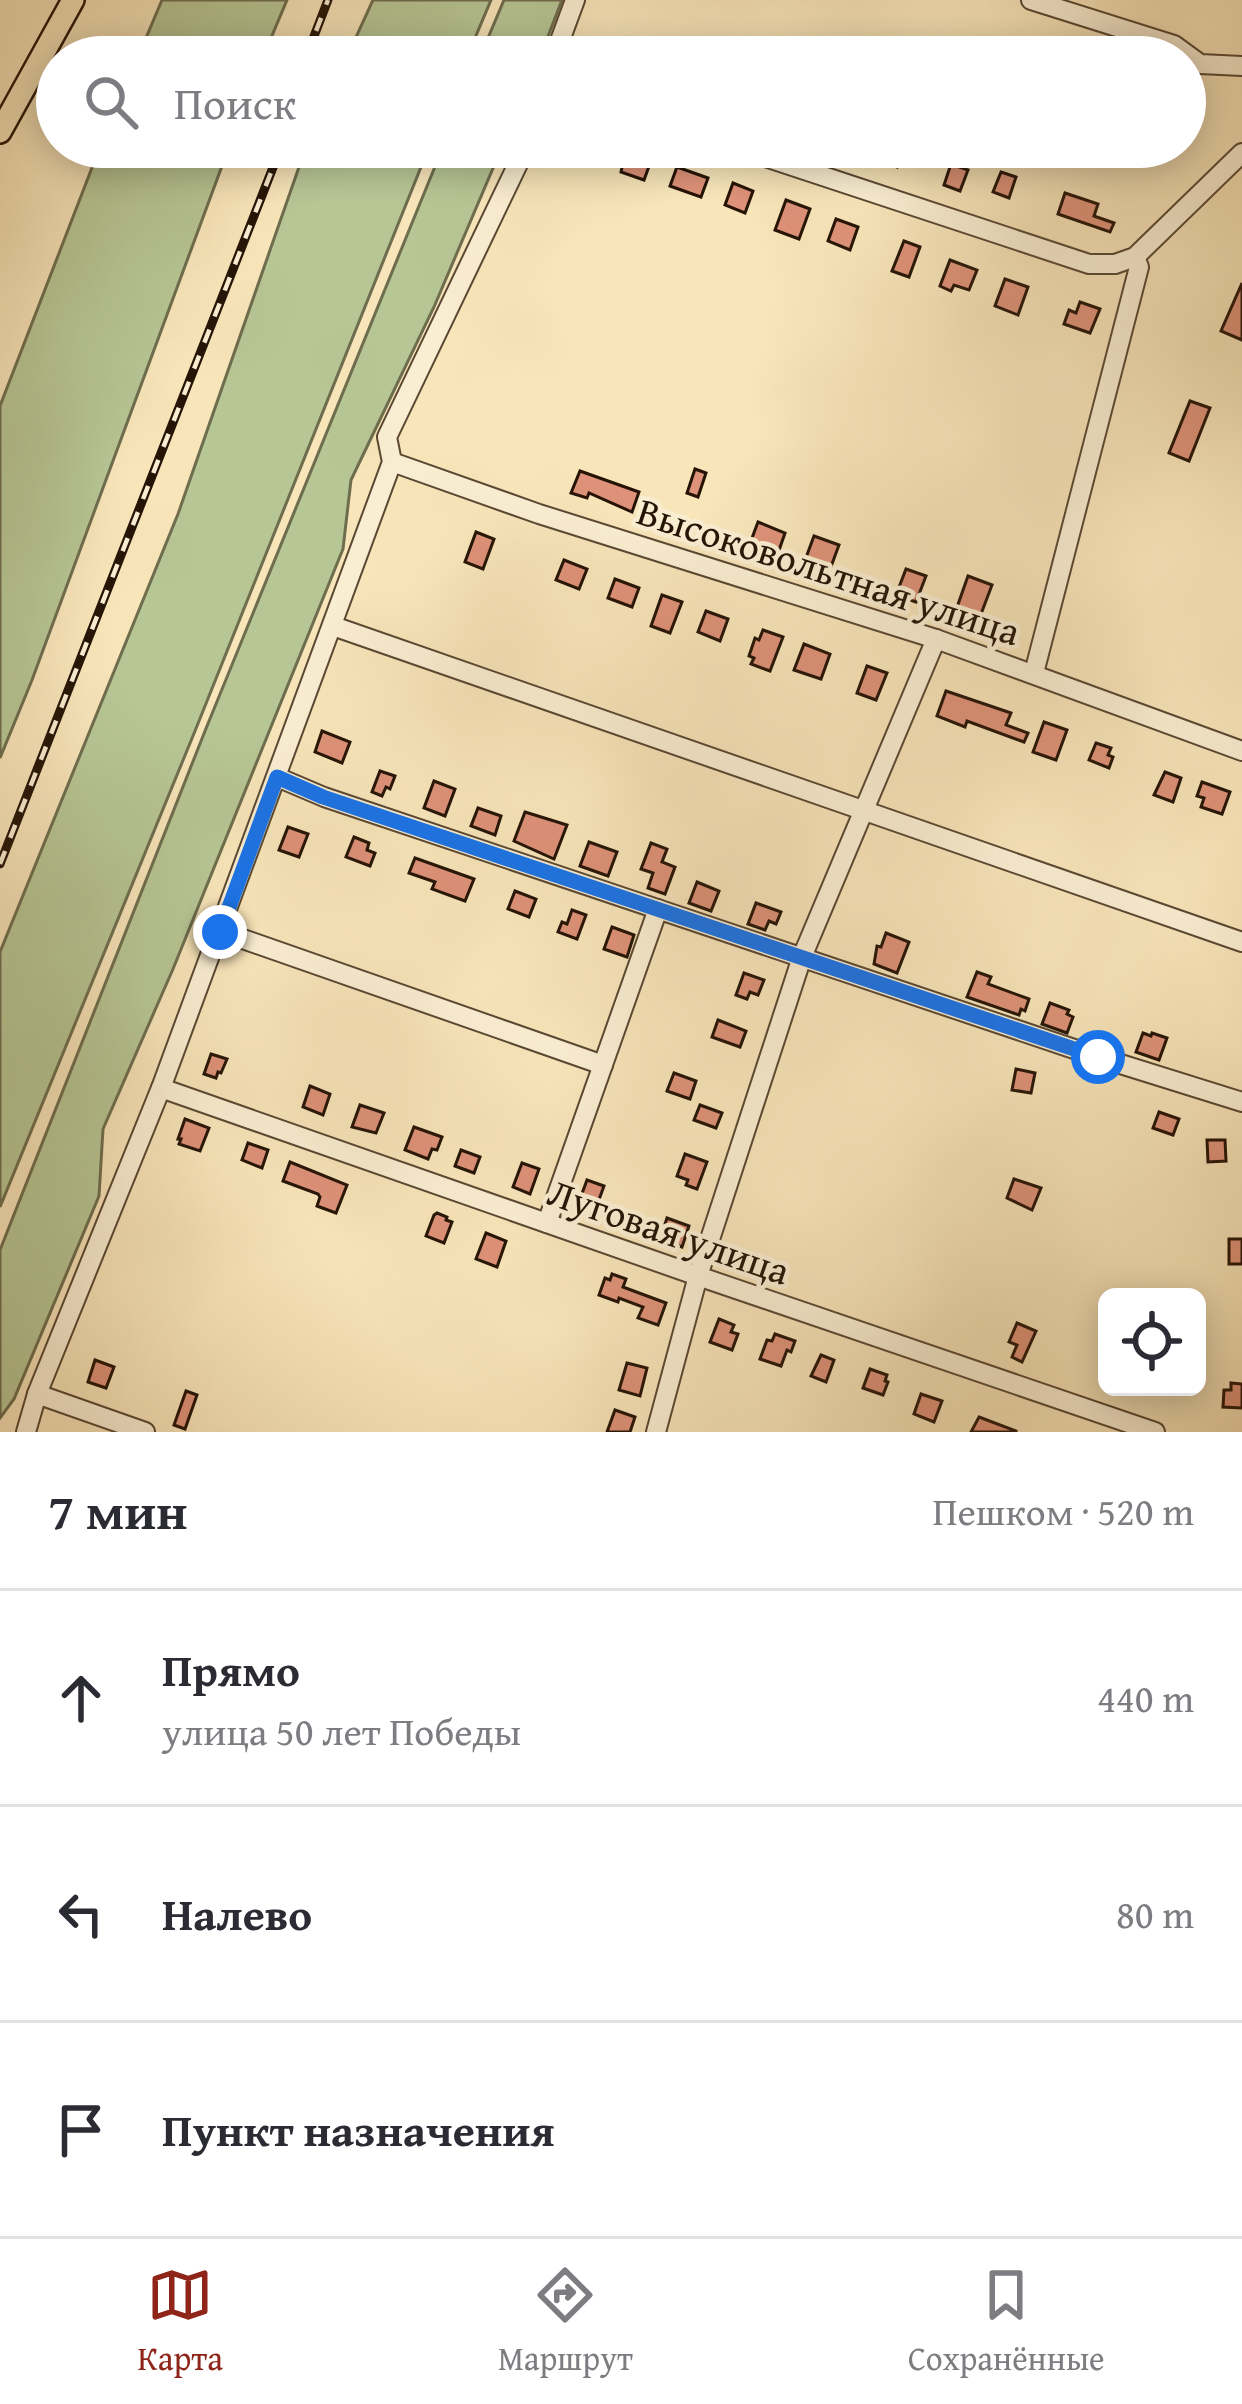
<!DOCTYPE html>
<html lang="ru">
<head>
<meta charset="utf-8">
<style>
	:root { --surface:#fff; --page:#f7f7f7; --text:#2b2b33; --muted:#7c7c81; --line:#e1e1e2; --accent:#8f2418 }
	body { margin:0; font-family:"Gentium Book Plus",serif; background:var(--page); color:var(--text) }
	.controls { position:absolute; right:36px; bottom:36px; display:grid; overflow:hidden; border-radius:18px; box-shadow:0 6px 30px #0003 }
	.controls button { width:108px; height:108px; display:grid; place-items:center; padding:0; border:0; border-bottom:3px solid var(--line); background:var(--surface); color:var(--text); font:60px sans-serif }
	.stop { position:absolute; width:36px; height:36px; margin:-27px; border:9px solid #1a73e8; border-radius:50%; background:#fff }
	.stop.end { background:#1a73e8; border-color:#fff; box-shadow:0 3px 12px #0008 }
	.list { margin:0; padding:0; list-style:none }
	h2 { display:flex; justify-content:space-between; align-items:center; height:156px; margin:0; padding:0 48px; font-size:51px }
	h2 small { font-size:39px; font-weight:400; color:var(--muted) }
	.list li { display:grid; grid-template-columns:78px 1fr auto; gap:36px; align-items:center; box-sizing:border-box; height:216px; padding:0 48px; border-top:3px solid var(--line) }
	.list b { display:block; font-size:45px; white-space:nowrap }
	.list p { margin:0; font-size:39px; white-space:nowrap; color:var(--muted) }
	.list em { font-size:39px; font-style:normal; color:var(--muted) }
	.icon { flex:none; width:66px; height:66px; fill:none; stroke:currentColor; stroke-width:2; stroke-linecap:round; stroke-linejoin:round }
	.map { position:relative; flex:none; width:1242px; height:1432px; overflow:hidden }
	.search { position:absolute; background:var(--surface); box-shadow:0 6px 30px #0003; left:36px; right:36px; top:36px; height:132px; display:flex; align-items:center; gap:30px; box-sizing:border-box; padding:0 42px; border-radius:66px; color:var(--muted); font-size:45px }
	.sheet { height:804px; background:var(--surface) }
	nav { display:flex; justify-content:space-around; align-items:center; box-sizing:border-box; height:168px; border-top:3px solid var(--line); background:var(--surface); font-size:33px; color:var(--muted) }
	nav a { display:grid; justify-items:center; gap:6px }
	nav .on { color:var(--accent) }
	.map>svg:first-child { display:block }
	.green { fill:#b7c695; stroke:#6e6d4e; stroke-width:3 }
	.building { fill:#de9279; stroke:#251406; stroke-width:3 }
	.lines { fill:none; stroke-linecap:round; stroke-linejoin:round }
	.minor-casing { stroke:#5a4833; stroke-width:22 }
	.major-casing { stroke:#251406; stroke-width:26 }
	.minor { stroke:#faeed2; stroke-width:18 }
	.major { stroke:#f8e5ba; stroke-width:21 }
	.rail-casing { stroke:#251406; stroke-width:9 }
	.rail { stroke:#faeed2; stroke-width:4.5; stroke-dasharray:14; stroke-linecap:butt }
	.route { stroke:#1a73e8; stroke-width:15 }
	.labels { text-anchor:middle; stroke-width:9; stroke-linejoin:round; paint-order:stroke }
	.street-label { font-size:39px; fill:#251406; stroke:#faeed2 }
</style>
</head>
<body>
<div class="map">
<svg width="1242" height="1432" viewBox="0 0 1242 1432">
	<rect width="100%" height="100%" fill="#f8e5ba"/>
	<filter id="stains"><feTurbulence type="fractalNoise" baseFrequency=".00167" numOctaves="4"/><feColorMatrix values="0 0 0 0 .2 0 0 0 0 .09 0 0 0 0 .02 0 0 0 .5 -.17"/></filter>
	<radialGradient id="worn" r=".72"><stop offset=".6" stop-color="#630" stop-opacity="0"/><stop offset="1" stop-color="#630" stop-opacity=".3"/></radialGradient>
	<g class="green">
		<polygon points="162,0 287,0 263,57 138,57"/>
		<polygon points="373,0 491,0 467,57 347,57"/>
		<polygon points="504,0 562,0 540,57 480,57"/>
		<polygon points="100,147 229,147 32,680 0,758 0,406"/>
		<polygon points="306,147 429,147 195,731 0,1207 0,952 178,514"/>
		<polygon points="443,147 502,147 434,307 351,480 343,549 173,969 103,1129 99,1196 14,1399 0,1418 0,1250 205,731"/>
	</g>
	<g class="building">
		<polygon points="878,147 904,147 897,167 874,158"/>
		<polygon points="626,149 652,158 644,180 621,172"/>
		<polygon points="951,164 968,170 960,191 944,185"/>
		<polygon points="677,167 708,178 701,197 670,186"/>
		<polygon points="1001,172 1016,177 1009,198 993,192"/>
		<polygon points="733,183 753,191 745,213 725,205"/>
		<polygon points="1065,193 1098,204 1094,216 1114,223 1110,232 1058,214"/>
		<polygon points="786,200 810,209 799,239 775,230"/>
		<polygon points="836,219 858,227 850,250 828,241"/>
		<polygon points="904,241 920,247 909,277 892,271"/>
		<polygon points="950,260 977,270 969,290 954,285 951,291 940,286"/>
		<polygon points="1005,279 1028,287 1018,315 995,306"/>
		<polygon points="1242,283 1242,340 1221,331"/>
		<polygon points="1080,302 1100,309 1090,333 1064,324 1069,310 1076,313"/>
		<polygon points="1190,401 1210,408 1189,461 1169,453"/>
		<polygon points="695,469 706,473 698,497 687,493"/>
		<polygon points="580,471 639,492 632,512 589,493 587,498 571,493"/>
		<polygon points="758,522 785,533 777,556 749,546"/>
		<polygon points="476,532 494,539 483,569 465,562"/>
		<polygon points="814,536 839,545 829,572 804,563"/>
		<polygon points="564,560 587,569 579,589 556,580"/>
		<polygon points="906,569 926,576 916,602 896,595"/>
		<polygon points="968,576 992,585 978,622 955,613"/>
		<polygon points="615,579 639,588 632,607 608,598"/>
		<polygon points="662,595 682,602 670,633 651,626"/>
		<polygon points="706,611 728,619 720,641 698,632"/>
		<polygon points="763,630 783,637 770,671 751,664 754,658 749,656 755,638 759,640"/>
		<polygon points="804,644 830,654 821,679 794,670"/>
		<polygon points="867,666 887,673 876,700 857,693"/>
		<polygon points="946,691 1011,713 1006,725 1028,733 1024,742 967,721 965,727 937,716"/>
		<polygon points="1044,722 1067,730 1056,760 1033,752"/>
		<polygon points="322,731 350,742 342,763 315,752"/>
		<polygon points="1096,743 1111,748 1108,755 1113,757 1109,768 1089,760"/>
		<polygon points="380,771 395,776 390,789 386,787 382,796 372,792"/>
		<polygon points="1165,772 1181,778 1173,802 1154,795"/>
		<polygon points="434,781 455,789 445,816 424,808"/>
		<polygon points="1202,782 1230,792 1222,814 1201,807 1204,798 1197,796"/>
		<polygon points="478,808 501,816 495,835 471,826"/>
		<polygon points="525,812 567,825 554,859 514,841"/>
		<polygon points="288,827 308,834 299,857 279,850"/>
		<polygon points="354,837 369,843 367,850 375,853 370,866 346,857"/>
		<polygon points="589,842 617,852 608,876 580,866"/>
		<polygon points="651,843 667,849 662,862 675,867 665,894 648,888 653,873 641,869"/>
		<polygon points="415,858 474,879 465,901 432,889 435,882 409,873"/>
		<polygon points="697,882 719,891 711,911 689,903"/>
		<polygon points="515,891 536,899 529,917 508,909"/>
		<polygon points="756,903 781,912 776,924 769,921 765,930 748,924"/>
		<polygon points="572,910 586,915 577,939 558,932 562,922 567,924"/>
		<polygon points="612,927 634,935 627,957 604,949"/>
		<polygon points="886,933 909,942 897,973 874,964 877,946 881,947"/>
		<polygon points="977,972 991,977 988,984 1029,999 1025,1011 1021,1009 1019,1015 967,997"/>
		<polygon points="744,973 764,980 758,995 750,992 747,999 736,995"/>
		<polygon points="1050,1003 1069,1010 1067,1014 1073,1017 1067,1033 1042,1024"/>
		<polygon points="718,1020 746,1031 740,1047 712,1037"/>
		<polygon points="1143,1033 1151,1036 1152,1033 1167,1038 1159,1060 1136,1052"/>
		<polygon points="211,1054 227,1059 221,1073 218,1072 216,1078 204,1074"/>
		<polygon points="1016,1069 1035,1073 1031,1093 1012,1090"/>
		<polygon points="674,1073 696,1081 690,1099 667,1091"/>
		<polygon points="310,1086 330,1094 323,1115 303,1107"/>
		<polygon points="360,1105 384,1113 376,1133 352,1127"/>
		<polygon points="700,1105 722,1113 716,1128 694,1120"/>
		<polygon points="1159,1112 1179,1119 1173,1135 1153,1128"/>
		<polygon points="185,1119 209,1128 200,1151 179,1144 181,1139 178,1139"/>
		<polygon points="414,1127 442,1137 437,1150 432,1149 428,1159 405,1150"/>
		<polygon points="1207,1140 1225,1140 1226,1161 1208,1162"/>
		<polygon points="248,1143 268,1150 262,1168 242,1160"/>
		<polygon points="461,1150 480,1157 474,1173 455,1166"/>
		<polygon points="685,1154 707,1162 697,1189 686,1185 688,1180 677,1176"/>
		<polygon points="290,1162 347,1185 336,1213 317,1206 320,1197 318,1194 283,1181"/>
		<polygon points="522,1163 539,1169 530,1194 513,1187"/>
		<polygon points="1014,1179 1041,1188 1032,1210 1007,1198"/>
		<polygon points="587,1180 604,1186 597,1205 580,1199"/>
		<polygon points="437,1213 447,1217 446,1220 452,1222 444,1243 426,1236 434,1215"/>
		<polygon points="667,1218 689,1226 682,1247 666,1241 668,1235 662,1233"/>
		<polygon points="486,1233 506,1241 497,1267 476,1259"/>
		<rect x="1229" y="1239" width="13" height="25"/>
		<polygon points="612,1274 626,1279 623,1287 666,1303 658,1325 638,1318 643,1307 619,1298 618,1302 599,1295 605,1278 610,1280"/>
		<polygon points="719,1319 734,1325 731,1332 738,1334 732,1350 710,1342"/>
		<polygon points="1017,1323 1036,1331 1022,1362 1012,1357 1017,1345 1009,1342"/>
		<polygon points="775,1334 795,1341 791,1352 787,1350 781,1366 760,1359 767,1340 772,1341"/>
		<polygon points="821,1355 834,1360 826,1382 811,1376"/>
		<polygon points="95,1360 114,1367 106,1388 88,1382"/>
		<polygon points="627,1363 647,1368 640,1396 619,1390"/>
		<polygon points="870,1369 887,1375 885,1381 888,1382 883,1395 863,1388"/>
		<polygon points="1231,1383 1242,1384 1242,1408 1223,1407 1224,1390 1231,1390"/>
		<polygon points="186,1391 197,1395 185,1429 174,1425"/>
		<polygon points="921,1394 942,1401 934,1422 914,1414"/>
		<polygon points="615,1410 635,1417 630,1432 607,1432"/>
		<polygon points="979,1417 1016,1431 1016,1432 971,1432"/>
	</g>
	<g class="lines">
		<g class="minor-casing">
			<g id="minor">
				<polyline points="1031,0 1174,45 1200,64 1242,66"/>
				<polyline points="554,57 575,0"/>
				<polyline points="735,147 1089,264 1115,264 1135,257 1242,153"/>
				<polyline points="392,462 539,514 936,639 1242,751"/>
				<polyline points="333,626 1242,942"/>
				<polyline points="1034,673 1139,267 1135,257"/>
				<polyline points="277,777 324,797 1098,1057 1242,1102"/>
				<polyline points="220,931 603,1065"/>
				<polyline points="161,1088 698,1276 1155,1432"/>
				<polyline points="547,1223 658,909"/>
				<polyline points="37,1394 145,1432"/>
				<polyline points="26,1432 37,1394 161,1088 392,462 387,437 526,147"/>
				<polyline points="656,1432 698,1276 802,957 936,639"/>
			</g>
		</g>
		<g class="major-casing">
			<polyline id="major" points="0,132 73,0"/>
		</g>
		<use href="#minor" class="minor"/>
		<use href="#major" class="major"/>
		<g class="rail-casing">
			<g id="rail">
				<polyline points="306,57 328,0"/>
				<polyline points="0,864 281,147"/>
			</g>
		</g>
		<use href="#rail" class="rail"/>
	</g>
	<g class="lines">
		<polyline class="route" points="220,932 277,777 323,797 1098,1057"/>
	</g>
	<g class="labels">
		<g class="street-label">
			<text transform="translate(829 571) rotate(18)" y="14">Высоковольтная улица</text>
			<text transform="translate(669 1231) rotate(19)" y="14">Луговая улица</text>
		</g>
	</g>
	<rect width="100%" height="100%" filter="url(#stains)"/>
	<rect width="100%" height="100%" fill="url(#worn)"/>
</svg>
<div class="controls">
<button><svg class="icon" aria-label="locate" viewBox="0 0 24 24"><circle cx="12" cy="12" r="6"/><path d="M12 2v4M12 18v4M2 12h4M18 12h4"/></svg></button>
</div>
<div class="stop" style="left:1098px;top:1057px"></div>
<div class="stop end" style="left:220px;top:932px"></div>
<div class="search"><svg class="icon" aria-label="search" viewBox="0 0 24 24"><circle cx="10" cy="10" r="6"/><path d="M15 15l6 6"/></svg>Поиск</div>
</div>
<section class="sheet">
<h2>7 мин<small>Пешком · 520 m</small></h2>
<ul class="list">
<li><svg class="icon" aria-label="ahead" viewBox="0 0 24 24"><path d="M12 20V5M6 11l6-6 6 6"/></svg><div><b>Прямо</b><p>улица 50 лет Победы</p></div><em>440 m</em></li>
<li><svg class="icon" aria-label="left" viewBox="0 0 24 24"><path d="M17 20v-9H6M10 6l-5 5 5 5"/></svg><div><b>Налево</b></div><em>80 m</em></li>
<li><svg class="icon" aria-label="arrive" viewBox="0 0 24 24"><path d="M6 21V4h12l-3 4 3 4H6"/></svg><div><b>Пункт назначения</b></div></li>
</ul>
</section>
<nav>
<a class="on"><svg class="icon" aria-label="map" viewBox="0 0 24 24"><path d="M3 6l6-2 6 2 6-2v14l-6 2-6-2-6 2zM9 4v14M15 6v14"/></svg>Карта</a>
<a><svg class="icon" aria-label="directions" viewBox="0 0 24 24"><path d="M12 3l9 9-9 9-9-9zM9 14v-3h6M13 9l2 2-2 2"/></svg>Маршрут</a>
<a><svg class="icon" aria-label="saved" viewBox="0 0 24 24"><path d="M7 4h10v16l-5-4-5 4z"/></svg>Сохранённые</a>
</nav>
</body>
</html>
